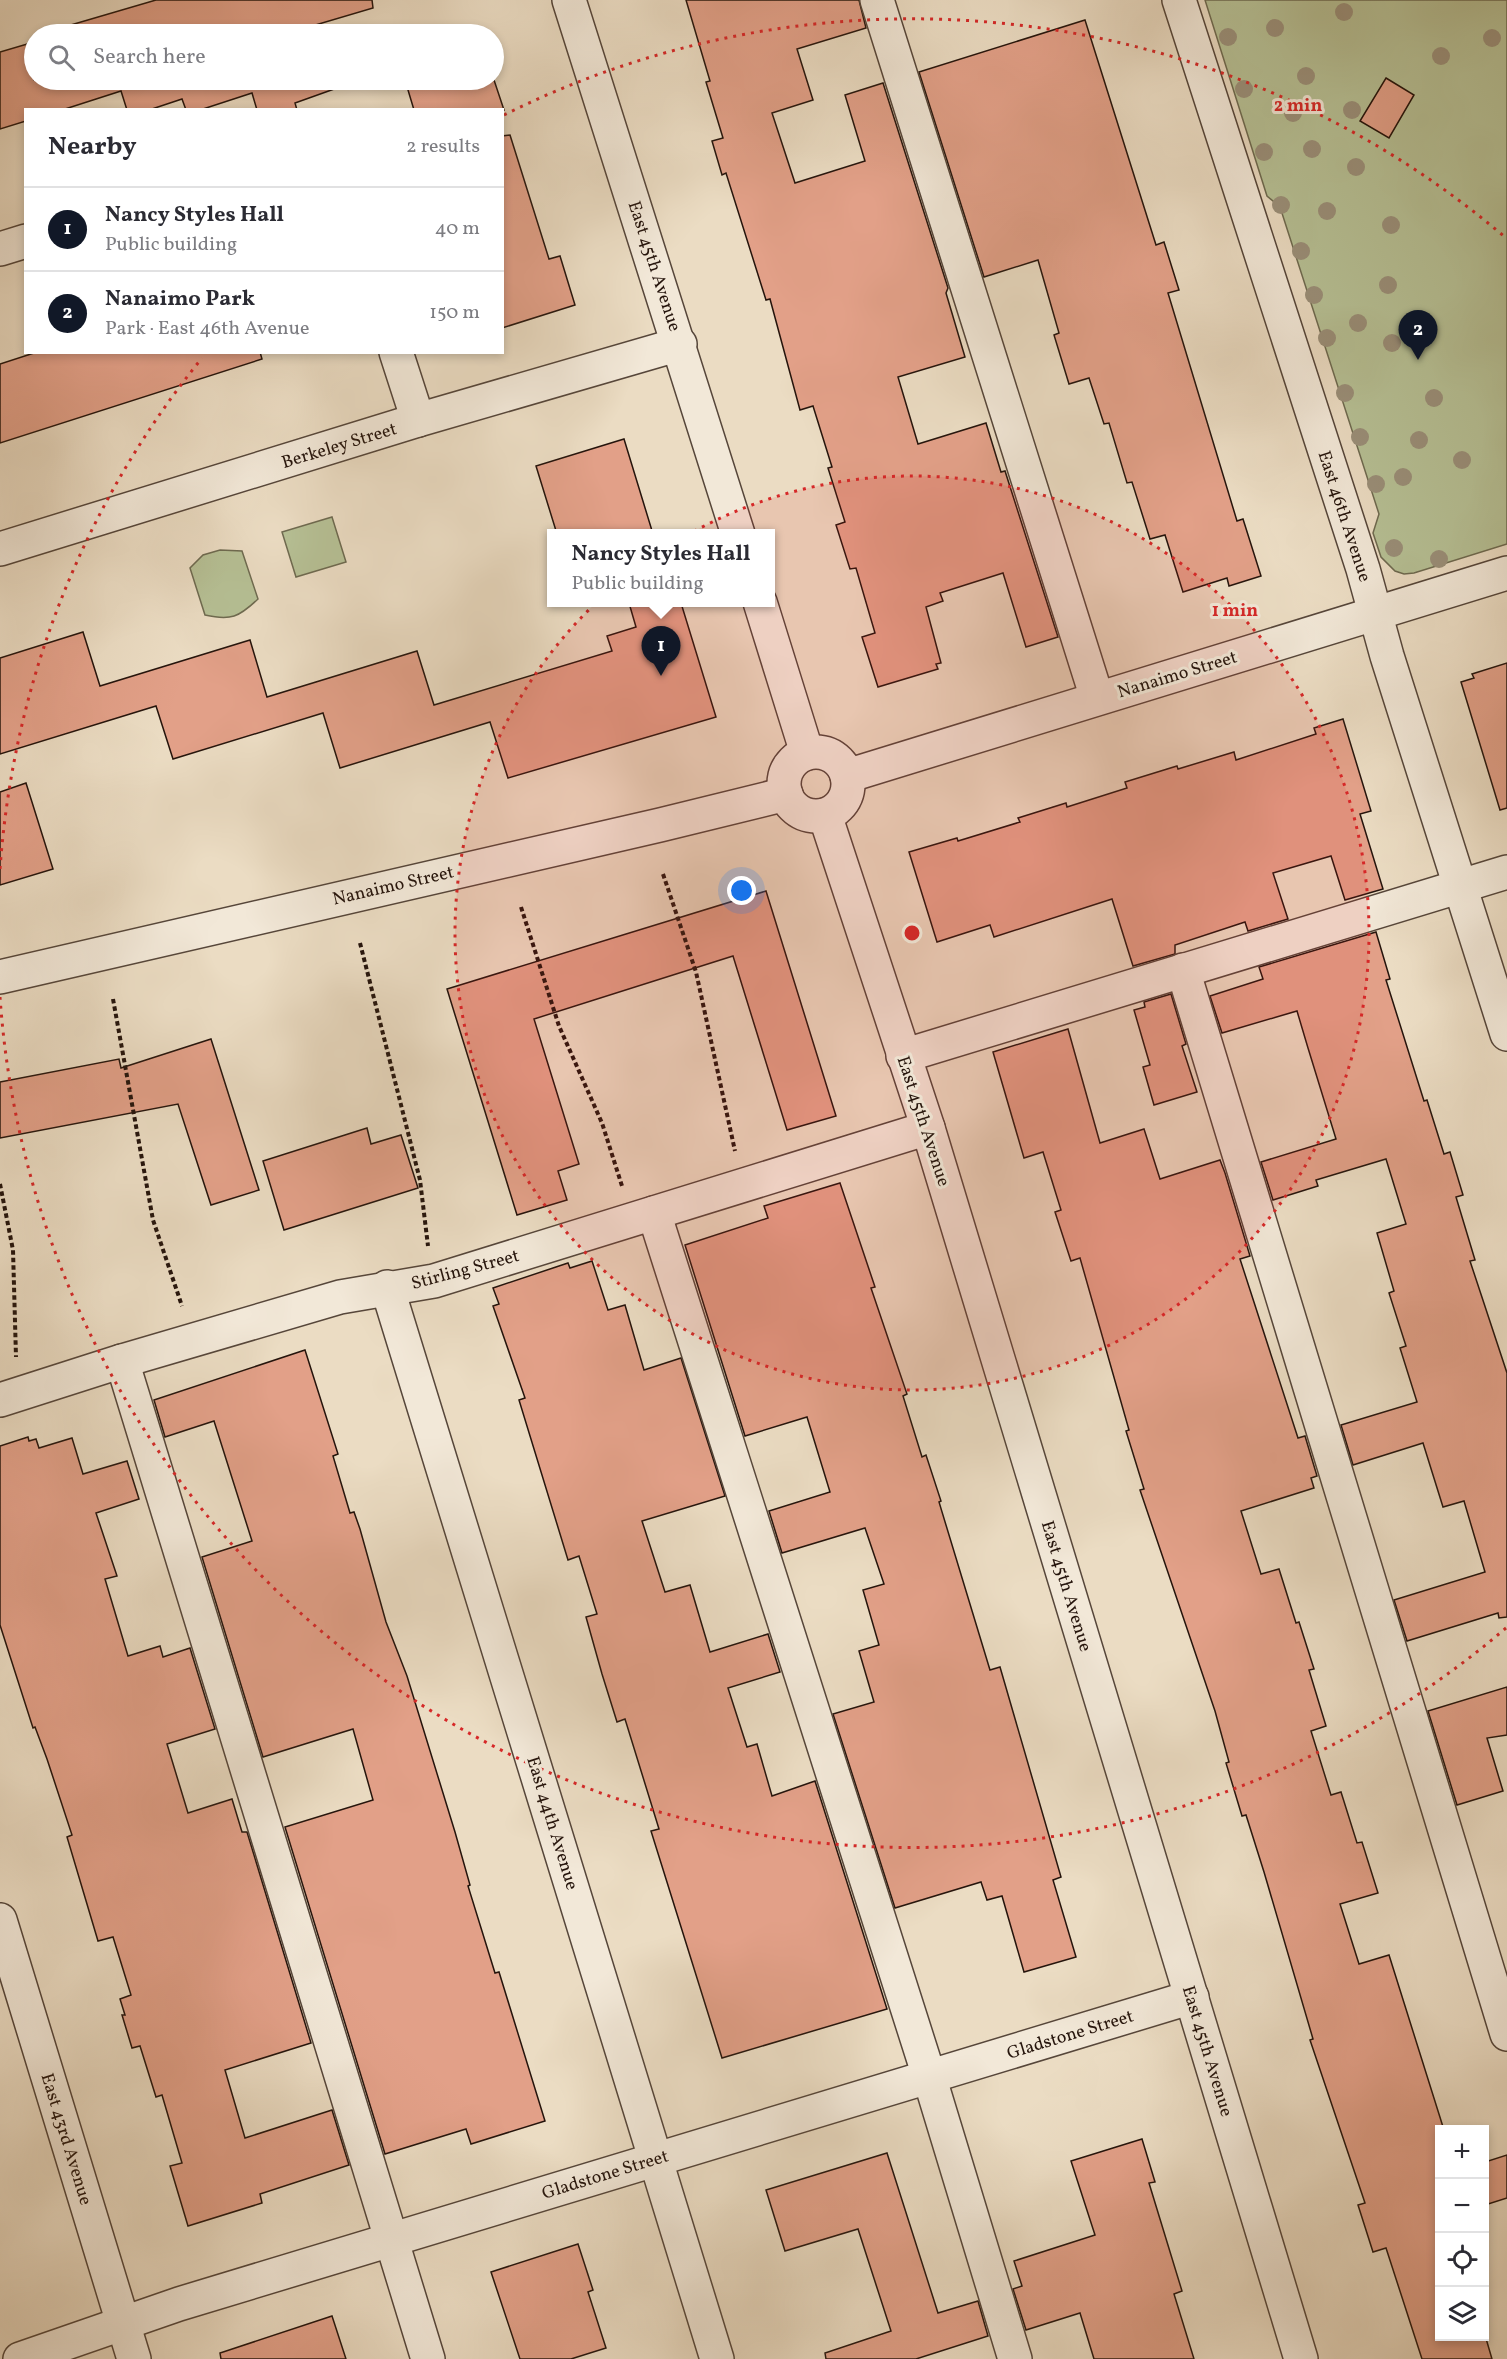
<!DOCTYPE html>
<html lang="en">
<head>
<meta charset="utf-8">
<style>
	:root { --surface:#fff; --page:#f7f7f7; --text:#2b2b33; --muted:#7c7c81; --line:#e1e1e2; --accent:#111827 }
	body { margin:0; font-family:Vollkorn,serif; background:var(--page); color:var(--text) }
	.controls { position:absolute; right:18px; bottom:18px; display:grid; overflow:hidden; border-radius:0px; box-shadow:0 3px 9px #0003 }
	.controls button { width:54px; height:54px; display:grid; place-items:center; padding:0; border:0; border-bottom:2px solid var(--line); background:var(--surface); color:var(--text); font:30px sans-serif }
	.you { position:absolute; left:742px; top:891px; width:21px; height:21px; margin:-15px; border:4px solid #fff; border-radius:50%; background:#1a73e8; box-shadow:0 0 0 9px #1a73e833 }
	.badge { display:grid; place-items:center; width:39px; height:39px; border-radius:50%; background:var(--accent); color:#fff; font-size:20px; font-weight:700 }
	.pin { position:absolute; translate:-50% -50px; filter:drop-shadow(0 2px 3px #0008) }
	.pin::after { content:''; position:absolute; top:32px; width:21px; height:18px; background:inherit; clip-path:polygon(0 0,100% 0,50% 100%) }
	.popup { position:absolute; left:547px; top:529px; width:228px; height:78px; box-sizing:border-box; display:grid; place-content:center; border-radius:0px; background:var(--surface); filter:drop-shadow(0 2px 4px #0005); font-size:20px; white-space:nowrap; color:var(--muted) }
	.popup b { font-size:22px; color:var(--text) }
	.popup::after { content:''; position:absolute; left:50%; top:100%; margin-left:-12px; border:12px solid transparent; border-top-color:var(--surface) }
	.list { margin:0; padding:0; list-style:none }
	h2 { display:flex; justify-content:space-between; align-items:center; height:78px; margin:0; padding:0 24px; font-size:26px }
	h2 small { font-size:20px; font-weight:400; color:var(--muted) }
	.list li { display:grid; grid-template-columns:39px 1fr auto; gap:18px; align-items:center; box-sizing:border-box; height:84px; padding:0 24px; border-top:2px solid var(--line) }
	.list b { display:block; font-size:22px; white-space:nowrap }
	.list p { margin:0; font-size:20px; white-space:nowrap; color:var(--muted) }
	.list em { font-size:20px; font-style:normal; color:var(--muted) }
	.icon { flex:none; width:33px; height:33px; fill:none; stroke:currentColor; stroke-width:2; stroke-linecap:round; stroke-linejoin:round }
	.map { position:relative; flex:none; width:1507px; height:2359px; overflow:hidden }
	.search { position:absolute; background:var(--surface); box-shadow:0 3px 9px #0003; left:24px; top:24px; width:480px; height:66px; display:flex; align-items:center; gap:15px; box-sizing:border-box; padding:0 21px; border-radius:33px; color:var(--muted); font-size:22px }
	.panel { position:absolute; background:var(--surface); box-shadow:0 3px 9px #0003; left:24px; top:108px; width:480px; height:246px; border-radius:0px }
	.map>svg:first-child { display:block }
	.green { fill:#b6c095; stroke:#6e6a50; stroke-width:1.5 }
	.building { fill:#e2a088; stroke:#25140c; stroke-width:1.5 }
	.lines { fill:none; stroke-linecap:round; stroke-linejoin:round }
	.minor-casing { stroke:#56463a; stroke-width:36 }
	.path { stroke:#25140c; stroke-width:4; stroke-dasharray:4.5 3; stroke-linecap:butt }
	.minor { stroke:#f2e8d8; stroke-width:33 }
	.tree { fill:#9a8f79 }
	.ring { fill:none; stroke:#d62828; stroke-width:3; stroke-dasharray:3 6 }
	.labels { text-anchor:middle; stroke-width:6; stroke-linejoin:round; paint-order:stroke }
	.street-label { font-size:18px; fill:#25140c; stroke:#f2e8d8 }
	.centre { fill:#d62828; stroke:#f2e8d8; stroke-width:3 }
	.ring-label { font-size:18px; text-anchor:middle; font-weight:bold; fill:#d62828; stroke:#f2e8d8; stroke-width:6; stroke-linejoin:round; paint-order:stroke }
</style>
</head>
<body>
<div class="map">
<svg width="1507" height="2359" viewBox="0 0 1507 2359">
	<rect width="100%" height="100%" fill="#ebdcc3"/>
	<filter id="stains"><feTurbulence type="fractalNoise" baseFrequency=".00333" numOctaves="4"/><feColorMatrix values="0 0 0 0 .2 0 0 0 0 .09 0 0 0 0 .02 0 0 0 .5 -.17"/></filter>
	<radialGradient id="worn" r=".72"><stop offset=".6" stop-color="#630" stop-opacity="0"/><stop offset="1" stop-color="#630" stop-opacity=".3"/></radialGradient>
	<g class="green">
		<polygon points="1205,0 1507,0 1507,544 1414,573 1404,574 1395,571 1381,557 1373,533 1379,514 1280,207 1267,196"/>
		<polygon points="332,517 346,562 296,577 282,532"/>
		<path d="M220,550L242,551L258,599C239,617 231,621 205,615L190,568L203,555Z"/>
	</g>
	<g class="building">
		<polygon points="156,0 372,0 373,8 285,34 40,34"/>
		<polygon points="686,0 859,0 866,28 797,49 813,100 772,113 795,183 865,161 845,95 883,83 948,288 946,293 965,357 898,377 918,444 986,423 1001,472 1005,471 1058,637 1026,647 1003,573 940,593 943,601 926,607 941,663 936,664 938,669 878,687 862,637 875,633 856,568 850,569 836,525 845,522 828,468 832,467 813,406 800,410 770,299 766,300 726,173 722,175 712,141 723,138 706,82 710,81"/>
		<polygon points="1085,20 1156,245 1164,242 1179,290 1168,293 1237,521 1243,519 1261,576 1229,586 1227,578 1183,592 1165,535 1150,539 1132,482 1127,483 1109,423 1104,424 1089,378 1069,384 1054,335 1059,333 1038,260 984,277 919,72"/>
		<polygon points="34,42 34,80 350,80 351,83 295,103 297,110 257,110 252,93 200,110 186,110 182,99 149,110 127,110 121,91 62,110 26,110 26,121 0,129 0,52"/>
		<polygon points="1386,78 1414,95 1389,138 1360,121"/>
		<polygon points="405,80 494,80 504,110 414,110"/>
		<polygon points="510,135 549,259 560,256 575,305 502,328 502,136"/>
		<polygon points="37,352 260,352 262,359 0,443 0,364"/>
		<polygon points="624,439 653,534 557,534 536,466"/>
		<polygon points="629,603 681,603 716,717 508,778 490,722 340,768 323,713 173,759 156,706 0,754 0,658 83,632 100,686 250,640 267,697 417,651 434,705 612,651 607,636 636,627"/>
		<polygon points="1507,663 1507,808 1500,810 1461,682 1474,678 1472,674"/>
		<polygon points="1343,719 1371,811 1360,814 1383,889 1345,900 1331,856 1273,873 1288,919 1248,931 1245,922 1175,945 1175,954 1133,966 1112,899 994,937 990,925 937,942 909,852 957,838 958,841 1020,822 1018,818 1066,803 1067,807 1127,788 1125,782 1177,766 1178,769 1234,752 1236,760 1316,734 1314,728"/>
		<polygon points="26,783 53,869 0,885 0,792"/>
		<polygon points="766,891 836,1116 787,1130 733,956 534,1019 579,1164 558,1171 567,1200 517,1215 447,989"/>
		<polygon points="1376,932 1390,979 1386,980 1424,1101 1427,1100 1444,1154 1450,1152 1463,1195 1456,1197 1475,1260 1470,1261 1507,1373 1507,1617 1499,1618 1498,1613 1407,1641 1394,1600 1485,1572 1464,1501 1443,1507 1423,1443 1353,1465 1341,1425 1417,1402 1400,1348 1406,1346 1389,1293 1394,1291 1377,1233 1406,1224 1386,1159 1316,1180 1318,1186 1273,1200 1261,1162 1336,1139 1308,1048 1297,1011 1222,1033 1210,996 1263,979 1259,967"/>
		<polygon points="1171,994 1186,1044 1182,1046 1197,1092 1154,1105 1143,1067 1150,1065 1134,1010 1145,1007 1144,1002"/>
		<polygon points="1068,1029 1100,1143 1144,1129 1160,1179 1220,1160 1225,1173 1250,1256 1240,1259 1298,1438 1305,1436 1317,1476 1311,1478 1314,1488 1241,1511 1261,1574 1279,1569 1296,1623 1299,1622 1314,1669 1309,1670 1326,1726 1311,1731 1331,1795 1341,1792 1357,1843 1362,1842 1378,1893 1340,1904 1359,1964 1389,1955 1444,2130 1440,2130 1440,2337 1485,2335 1492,2359 1422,2359 1386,2248 1373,2252 1358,2205 1365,2203 1310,2040 1313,2039 1264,1872 1246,1815 1242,1816 1226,1763 1229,1762 1215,1711 1140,1490 1144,1489 1126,1431 1129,1430 1080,1258 1071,1261 1055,1212 1061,1210 1043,1152 1024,1158 993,1052"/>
		<polygon points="211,1039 259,1190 211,1205 178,1104 0,1138 0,1082 119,1059 121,1068"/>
		<polygon points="367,1128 371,1144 401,1135 418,1188 284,1230 263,1161"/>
		<polygon points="840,1183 875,1287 871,1288 907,1394 903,1396 922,1457 926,1455 941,1501 939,1502 990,1670 1000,1667 1061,1877 1053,1880 1076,1957 1024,1972 1002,1896 987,1900 981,1882 895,1908 833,1714 874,1702 859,1651 879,1645 863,1590 884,1584 865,1528 782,1553 769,1511 830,1492 807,1417 745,1436 685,1245 768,1218 764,1206"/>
		<polygon points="592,1261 608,1310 625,1305 644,1370 681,1358 725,1496 642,1521 665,1592 690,1585 710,1652 768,1634 780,1672 728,1688 747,1747 757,1744 772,1796 815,1781 887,2009 722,2058 651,1831 659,1829 625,1719 617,1722 602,1674 586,1617 597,1614 579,1556 568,1560 519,1400 525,1398 493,1306 499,1304 493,1288 568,1263 570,1268"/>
		<polygon points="305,1350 338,1454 333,1456 350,1513 354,1512 360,1529 386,1622 407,1676 455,1832 470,1885 468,1886 495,1973 499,1972 545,2121 471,2144 466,2129 385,2154 285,1827 373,1800 353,1729 263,1757 202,1557 252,1541 214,1421 165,1437 154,1400"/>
		<polygon points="28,1437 29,1441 36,1439 39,1448 72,1438 83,1474 127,1461 139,1499 96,1513 117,1576 105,1579 128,1656 160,1646 163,1657 190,1648 215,1729 167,1744 188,1813 232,1799 242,1832 247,1832 311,2043 225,2070 245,2138 332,2110 349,2165 260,2194 262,2203 188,2226 170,2166 182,2163 162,2095 156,2097 140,2046 132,2048 122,2015 125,2015 120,1999 131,1995 113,1937 98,1941 67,1837 72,1835 47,1759 35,1727 33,1728 0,1625 0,1446"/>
		<polygon points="1507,1687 1507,1735 1487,1738 1503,1791 1457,1805 1428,1711"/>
		<polygon points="1142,2139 1155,2182 1149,2183 1182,2291 1174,2294 1194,2359 1094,2359 1080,2313 1026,2330 1013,2289 1022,2286 1014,2261 1095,2235 1071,2161"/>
		<polygon points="887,2153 938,2313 978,2301 988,2336 916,2359 826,2359 825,2353 891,2331 858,2229 785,2251 766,2190"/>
		<polygon points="1507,2155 1507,2198 1485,2205 1485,2162"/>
		<polygon points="578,2244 593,2290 588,2292 606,2348 571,2359 520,2359 491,2272"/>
		<polygon points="332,2316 346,2359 221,2359 220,2353"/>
	</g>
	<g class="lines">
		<g class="minor-casing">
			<g id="minor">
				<polyline points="569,0 738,534"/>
				<polyline points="877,0 1097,698"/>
				<polyline points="1179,0 1363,569 1387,656 1507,1034"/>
				<polyline points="0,249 26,241"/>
				<polyline points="396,352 418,420"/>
				<polyline points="0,549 418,420 680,344"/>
				<polyline points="760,602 807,753"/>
				<circle cx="816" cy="784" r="32"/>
				<polyline points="847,776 1507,573"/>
				<polyline points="825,815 928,1128 1301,2359"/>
				<polyline points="1183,970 1507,2034"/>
				<polyline points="0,977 660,825 786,794"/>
				<polyline points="903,1056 1507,872"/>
				<polyline points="654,1213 929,2076 1015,2359"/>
				<polyline points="387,1287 717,2359"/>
				<polyline points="122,1361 428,2359"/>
				<polyline points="0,1400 122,1361 340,1297 434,1281 928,1128"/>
				<polyline points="0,1920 134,2359"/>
				<polyline points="20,2359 179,2304 1192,1997"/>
			</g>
		</g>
		<g class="path">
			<polyline points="663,874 696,972 735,1151"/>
			<polyline points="521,907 559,1026 602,1123 622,1186"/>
			<polyline points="360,943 420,1180 428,1246"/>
			<polyline points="113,999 153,1220 182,1306"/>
			<polyline points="0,1184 13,1250 16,1357"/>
		</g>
		<use href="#minor" class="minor"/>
	</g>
	<g class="tree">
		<circle cx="1344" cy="12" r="9"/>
		<circle cx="1275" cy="28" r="9"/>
		<circle cx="1228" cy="37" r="9"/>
		<circle cx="1492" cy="38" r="9"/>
		<circle cx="1441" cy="56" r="9"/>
		<circle cx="1306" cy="76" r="9"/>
		<circle cx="1244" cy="89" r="9"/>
		<circle cx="1352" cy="110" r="9"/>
		<circle cx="1293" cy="113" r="9"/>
		<circle cx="1312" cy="149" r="9"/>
		<circle cx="1264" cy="152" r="9"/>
		<circle cx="1356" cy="167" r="9"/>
		<circle cx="1281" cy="205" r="9"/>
		<circle cx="1327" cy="211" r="9"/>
		<circle cx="1391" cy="225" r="9"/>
		<circle cx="1301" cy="251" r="9"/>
		<circle cx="1388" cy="285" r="9"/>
		<circle cx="1314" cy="295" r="9"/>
		<circle cx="1358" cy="323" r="9"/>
		<circle cx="1327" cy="338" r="9"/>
		<circle cx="1392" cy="343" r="9"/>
		<circle cx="1345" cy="393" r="9"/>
		<circle cx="1434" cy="398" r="9"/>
		<circle cx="1360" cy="437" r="9"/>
		<circle cx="1419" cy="440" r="9"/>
		<circle cx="1462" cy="460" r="9"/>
		<circle cx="1403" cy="477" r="9"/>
		<circle cx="1376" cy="484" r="9"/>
		<circle cx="1394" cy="548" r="9"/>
		<circle cx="1439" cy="559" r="9"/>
	</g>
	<circle cx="912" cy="933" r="457" fill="#d62828" fill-opacity=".12"/>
	<g class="ring">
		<circle cx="912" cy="933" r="457"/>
		<path d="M1506 1628A914 914 0 0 1 0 997M0 869A914 914 0 0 1 202 358M504 115A914 914 0 0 1 1506 238"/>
	</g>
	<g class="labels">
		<g class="street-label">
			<text transform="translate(655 266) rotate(72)" y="6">East 45th Avenue</text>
			<text transform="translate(339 445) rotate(-17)" y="6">Berkeley Street</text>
			<text transform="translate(1345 516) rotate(72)" y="6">East 46th Avenue</text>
			<text transform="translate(1177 674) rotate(-17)" y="6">Nanaimo Street</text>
			<text transform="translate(393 885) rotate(-13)" y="6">Nanaimo Street</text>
			<text transform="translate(924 1121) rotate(72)" y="6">East 45th Avenue</text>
			<text transform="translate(465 1269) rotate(-15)" y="6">Stirling Street</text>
			<text transform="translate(1067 1586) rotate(73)" y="6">East 45th Avenue</text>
			<text transform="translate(553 1823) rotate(73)" y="6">East 44th Avenue</text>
			<text transform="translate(1070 2034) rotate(-17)" y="6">Gladstone Street</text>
			<text transform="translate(1208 2051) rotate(73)" y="6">East 45th Avenue</text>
			<text transform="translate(67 2139) rotate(73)" y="6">East 43rd Avenue</text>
			<text transform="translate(605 2174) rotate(-17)" y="6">Gladstone Street</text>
		</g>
	</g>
	<circle cx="912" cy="933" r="9" class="centre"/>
	<g class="ring-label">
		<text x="1298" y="111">2 min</text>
		<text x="1235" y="616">1 min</text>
	</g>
	<rect width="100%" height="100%" filter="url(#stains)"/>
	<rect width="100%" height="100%" fill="url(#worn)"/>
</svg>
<div class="controls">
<button>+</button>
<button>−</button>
<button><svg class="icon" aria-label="locate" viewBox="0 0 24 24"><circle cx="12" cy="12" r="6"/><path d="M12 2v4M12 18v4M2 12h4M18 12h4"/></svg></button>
<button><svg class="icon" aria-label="layers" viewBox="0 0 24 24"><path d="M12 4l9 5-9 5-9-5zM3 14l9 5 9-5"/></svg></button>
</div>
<div class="you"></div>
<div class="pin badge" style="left:661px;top:676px">1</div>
<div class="popup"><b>Nancy Styles Hall</b>Public building</div>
<div class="pin badge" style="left:1418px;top:360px">2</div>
<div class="search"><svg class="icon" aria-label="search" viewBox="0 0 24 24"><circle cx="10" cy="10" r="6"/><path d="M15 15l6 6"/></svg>Search here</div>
<section class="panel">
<h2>Nearby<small>2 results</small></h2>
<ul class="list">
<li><span class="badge">1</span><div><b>Nancy Styles Hall</b><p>Public building</p></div><em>40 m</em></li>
<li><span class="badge">2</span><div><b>Nanaimo Park</b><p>Park · East 46th Avenue</p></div><em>150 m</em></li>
</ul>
</section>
</div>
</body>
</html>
